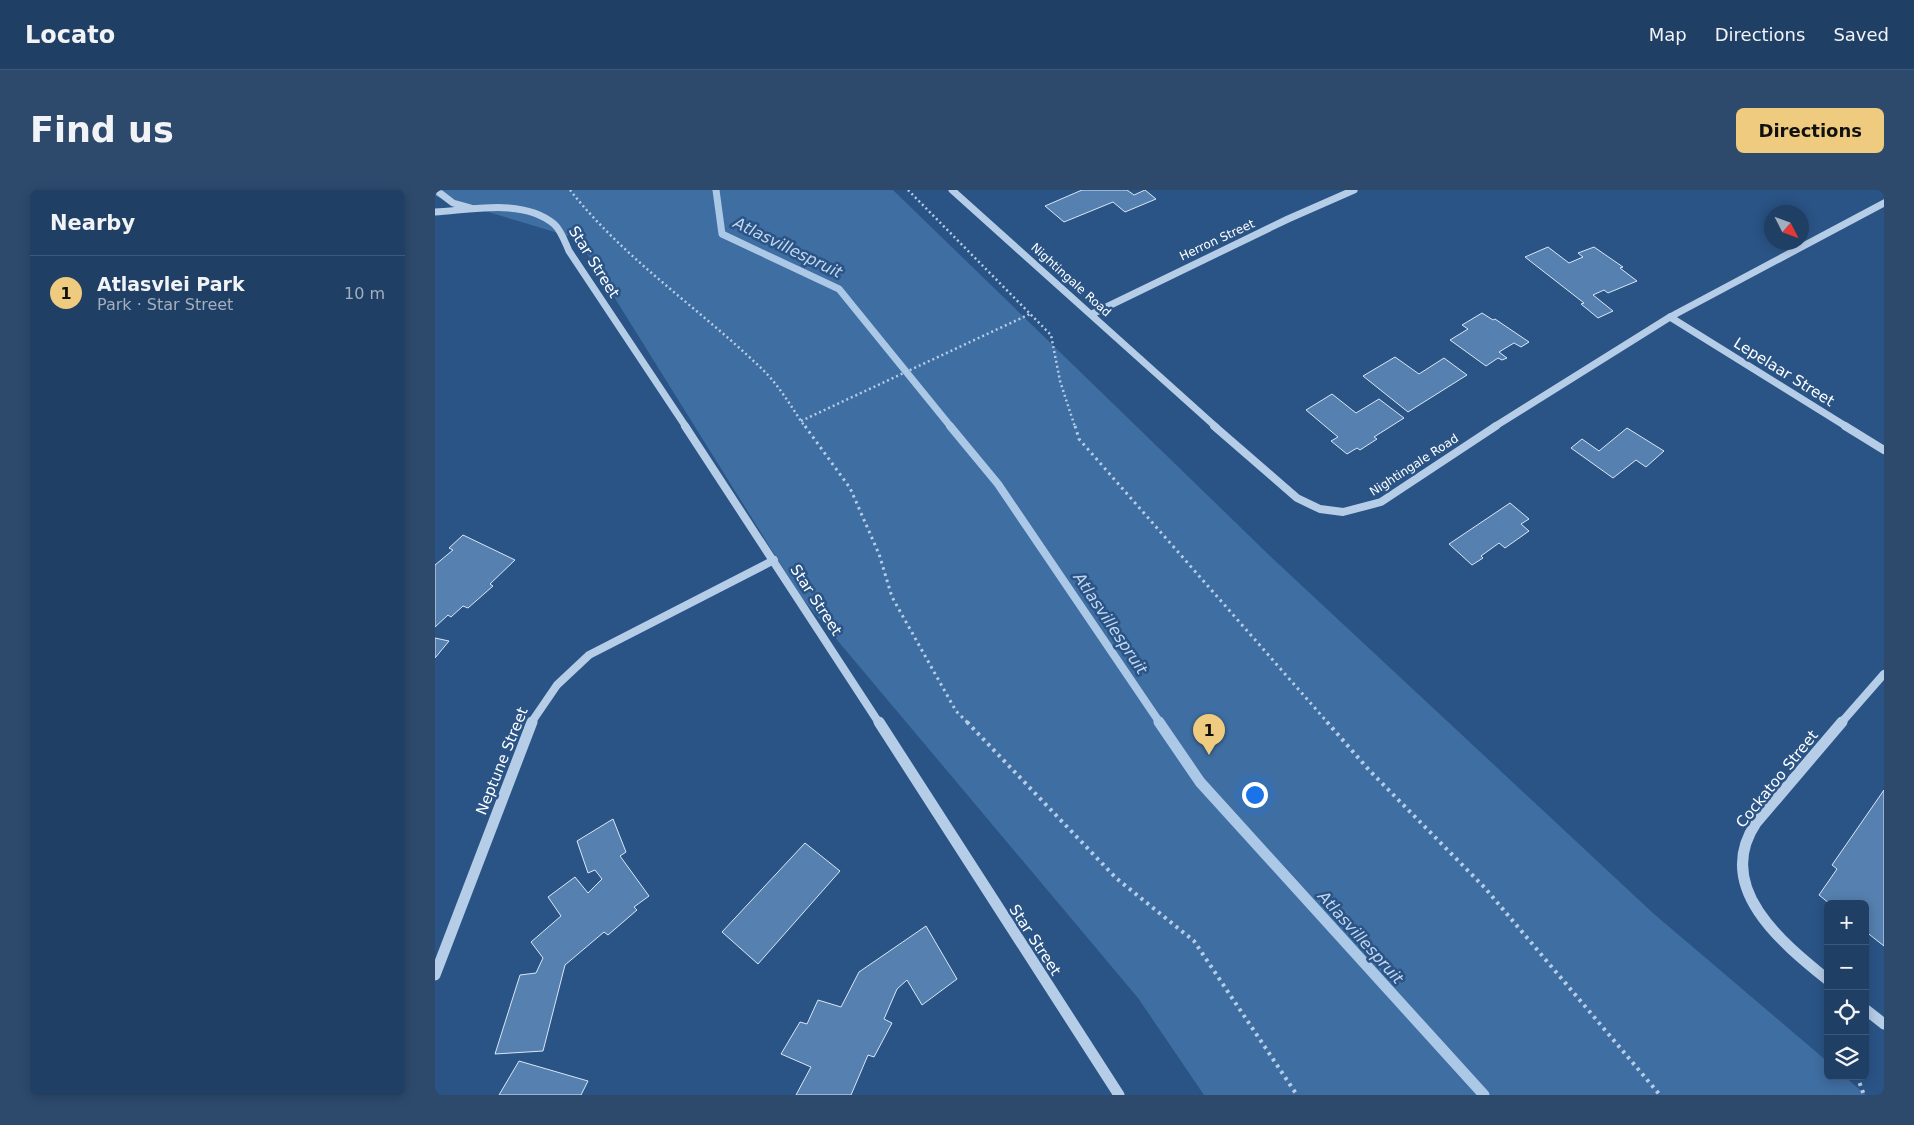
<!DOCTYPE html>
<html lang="en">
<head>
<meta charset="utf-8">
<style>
	:root { --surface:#203f64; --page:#2d4a6d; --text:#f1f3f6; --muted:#a2afbf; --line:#3d5878; --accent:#eecb7e }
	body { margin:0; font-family:"DejaVu Sans",sans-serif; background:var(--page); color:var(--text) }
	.controls { position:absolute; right:15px; bottom:15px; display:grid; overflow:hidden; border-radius:8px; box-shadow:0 2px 12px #0003 }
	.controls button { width:45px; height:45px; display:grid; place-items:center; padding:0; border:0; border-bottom:1px solid var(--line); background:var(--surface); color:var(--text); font:25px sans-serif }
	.compass { position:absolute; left:1329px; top:15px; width:45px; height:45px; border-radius:50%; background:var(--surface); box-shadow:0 2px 12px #0003; rotate:132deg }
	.you { position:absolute; left:819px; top:604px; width:18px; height:18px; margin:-12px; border:4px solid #fff; border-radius:50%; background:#1a73e8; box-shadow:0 0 0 8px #1a73e833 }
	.badge { display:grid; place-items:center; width:32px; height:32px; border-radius:50%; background:var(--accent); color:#111; font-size:16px; font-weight:700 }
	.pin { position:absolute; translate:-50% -41px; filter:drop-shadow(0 1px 2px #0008) }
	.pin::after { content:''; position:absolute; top:26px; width:18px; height:15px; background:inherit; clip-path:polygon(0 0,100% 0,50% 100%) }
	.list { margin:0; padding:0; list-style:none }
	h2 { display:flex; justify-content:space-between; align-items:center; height:65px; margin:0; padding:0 20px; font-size:21px }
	h2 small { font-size:16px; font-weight:400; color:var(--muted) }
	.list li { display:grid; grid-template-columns:32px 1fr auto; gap:15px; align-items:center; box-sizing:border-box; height:75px; padding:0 20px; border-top:1px solid var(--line) }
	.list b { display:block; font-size:19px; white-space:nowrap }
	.list p { margin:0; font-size:16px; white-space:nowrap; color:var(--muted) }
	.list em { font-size:16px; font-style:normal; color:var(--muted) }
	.icon { flex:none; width:28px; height:28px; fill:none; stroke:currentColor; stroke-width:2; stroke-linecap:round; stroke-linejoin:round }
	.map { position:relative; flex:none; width:1449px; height:905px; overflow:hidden; border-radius:8px }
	header { display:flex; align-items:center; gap:30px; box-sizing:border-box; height:70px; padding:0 25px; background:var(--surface); border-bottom:1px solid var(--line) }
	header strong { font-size:24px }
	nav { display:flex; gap:28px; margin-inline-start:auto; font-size:18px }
	.intro { display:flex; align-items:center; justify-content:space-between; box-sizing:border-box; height:120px; padding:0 30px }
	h1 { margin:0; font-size:35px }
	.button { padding:12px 22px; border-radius:8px; background:var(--accent); color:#111; font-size:18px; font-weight:700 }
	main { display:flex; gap:30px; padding:0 30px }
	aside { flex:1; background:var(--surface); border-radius:8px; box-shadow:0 2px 12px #0003 }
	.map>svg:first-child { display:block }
	.green { fill:#3f6ea2 }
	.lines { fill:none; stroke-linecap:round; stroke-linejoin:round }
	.stream-far2 { stroke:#abc8e7; stroke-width:7 }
	.stream-far1 { stroke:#abc8e7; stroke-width:8 }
	.stream { stroke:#abc8e7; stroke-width:11 }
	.building { fill:#5680af; stroke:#d9e7f6 }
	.path-far2 { stroke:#b6cde7; stroke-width:2.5; stroke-dasharray:2 3; stroke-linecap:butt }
	.path-far1 { stroke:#b6cde7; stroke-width:3; stroke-dasharray:2.5 4; stroke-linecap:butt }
	.path { stroke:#b6cde7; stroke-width:4; stroke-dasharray:3 4.5; stroke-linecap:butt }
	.minor-far2 { stroke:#b6cde7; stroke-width:7 }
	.minor-far1 { stroke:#b6cde7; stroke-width:8 }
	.minor { stroke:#b6cde7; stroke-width:11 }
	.labels { text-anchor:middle; stroke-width:5; stroke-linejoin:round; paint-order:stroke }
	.far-street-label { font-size:12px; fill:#fff; stroke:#2a5486 }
	.street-label { font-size:15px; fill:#fff; stroke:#2a5486 }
	.water-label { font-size:16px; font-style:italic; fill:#c2d7ef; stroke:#2a5486 }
</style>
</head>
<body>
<header>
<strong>Locato</strong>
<nav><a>Map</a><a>Directions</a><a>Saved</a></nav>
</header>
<div class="intro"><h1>Find us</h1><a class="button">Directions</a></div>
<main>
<aside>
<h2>Nearby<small></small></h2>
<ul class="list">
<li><span class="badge">1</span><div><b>Atlasvlei Park</b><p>Park · Star Street</p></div><em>10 m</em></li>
</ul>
</aside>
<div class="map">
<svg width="1449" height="905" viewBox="0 0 1449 905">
	<rect width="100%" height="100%" fill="#2a5486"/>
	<polygon class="green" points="0,0 458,0 834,365 1219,724 1393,872 1393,886 1409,886 1431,905 769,905 703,808 366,407 143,49 0,6"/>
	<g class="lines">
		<polyline class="stream-far2" points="281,0 287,44 404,99 516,237"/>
		<polyline class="stream-far1" points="515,236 563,294 725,533"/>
		<polyline class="stream" points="724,532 765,592 1049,905"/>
	</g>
	<g class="building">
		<polygon points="647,0 692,0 699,5 710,0 721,9 690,22 678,12 629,32 610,16"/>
		<polygon points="1113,57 1134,73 1148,67 1143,63 1159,57 1188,77 1185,78 1202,91 1173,103 1169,100 1158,105 1178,121 1163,128 1146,114 1149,113 1090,67"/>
		<polygon points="1047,123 1058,130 1060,129 1094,152 1086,157 1079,153 1064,162 1072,168 1067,170 1063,168 1051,176 1015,150 1033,139 1027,135"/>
		<polygon points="960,167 984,184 1009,168 1032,185 973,222 928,186"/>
		<polygon points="897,204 921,223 944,209 969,228 939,247 942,249 925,260 922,258 912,264 896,251 903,247 871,220"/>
		<polygon points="1192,238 1229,261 1211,277 1201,270 1178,288 1136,258 1147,249 1164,261"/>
		<polygon points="1075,313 1094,329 1086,334 1094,341 1070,358 1064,353 1046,366 1048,368 1037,375 1014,354"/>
		<polygon points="28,345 80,370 55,394 58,396 33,418 28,416 16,427 13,425 0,437 0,375 18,360 14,358"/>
		<polygon points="0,448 14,451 0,468"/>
		<polygon points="1449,600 1449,756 1430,741 1430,714 1395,714 1384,705 1402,679 1397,675"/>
		<polygon points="178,629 191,662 185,666 214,706 199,717 202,720 173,745 169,742 130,775 108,861 60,864 85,785 101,783 108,768 96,752 126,726 113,707 140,687 153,703 167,689 160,680 153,683 142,651"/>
		<polygon points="370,653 405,681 323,774 287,742"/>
		<polygon points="491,736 522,789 487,815 472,790 462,799 449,829 457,833 439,867 433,865 416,905 361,905 376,877 346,864 365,832 372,834 383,810 406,817 424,782"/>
		<polygon points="84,871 153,891 146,905 64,905"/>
	</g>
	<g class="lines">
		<g class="path-far2">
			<path d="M135,0C189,69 264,118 327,179C344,195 357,218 370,237"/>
			<polyline points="473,0 616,145 625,191 640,237"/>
			<polyline points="366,231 595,124"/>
		</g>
		<g class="path-far1">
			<polyline points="370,236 415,298 444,364 457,407 521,521 533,533"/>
			<polyline points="640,236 644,249 893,533"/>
		</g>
		<g class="path">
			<polyline points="532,532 681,688 759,751 862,905"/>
			<polyline points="892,532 934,580 1050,698 1225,905"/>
			<polyline points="1422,886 1429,905"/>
		</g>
		<g class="minor-far2">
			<polyline points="1,0 18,13 36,18"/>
			<polyline points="517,0 781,237"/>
			<path d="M0,22C36,20 88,8 119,34C126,40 130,52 134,61L251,237"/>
			<polyline points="657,124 853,29 919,0"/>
			<polyline points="1235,127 1412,237"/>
			<polyline points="1059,237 1235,127 1449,13"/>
		</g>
		<g class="minor-far1">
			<polyline points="250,236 444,533"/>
			<polyline points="779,236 862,308 885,319 908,322 946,312 1061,236"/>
			<polyline points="1410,236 1449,260"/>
			<polyline points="96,533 122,495 154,465 339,370"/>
			<polyline points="1406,533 1449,484"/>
		</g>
		<g class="minor">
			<polyline points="444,532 684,905"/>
			<polyline points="0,785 97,532"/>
			<path d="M1393,790C1347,753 1278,697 1321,633L1407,532"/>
			<polyline points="1430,819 1449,834"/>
		</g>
	</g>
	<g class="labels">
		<g class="far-street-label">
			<text transform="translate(782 50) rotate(-25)" y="4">Herron Street</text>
			<text transform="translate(636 90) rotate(42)" y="4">Nightingale Road</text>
			<text transform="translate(979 275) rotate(-33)" y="4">Nightingale Road</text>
		</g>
		<g class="street-label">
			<text transform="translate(159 72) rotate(58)" y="5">Star Street</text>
			<text transform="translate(1349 182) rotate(32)" y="5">Lepelaar Street</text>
			<text transform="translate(381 410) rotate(57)" y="5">Star Street</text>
			<text transform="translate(67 571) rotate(-68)" y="5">Neptune Street</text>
			<text transform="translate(1342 589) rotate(-51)" y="5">Cockatoo Street</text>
			<text transform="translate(600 750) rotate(57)" y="5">Star Street</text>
		</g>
		<g class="water-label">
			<text transform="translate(353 57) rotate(26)" y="6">Atlasvillespruit</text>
			<text transform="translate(676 433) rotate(56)" y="6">Atlasvillespruit</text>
			<text transform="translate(926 747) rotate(48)" y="6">Atlasvillespruit</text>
		</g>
	</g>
</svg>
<div class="controls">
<button>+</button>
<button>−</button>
<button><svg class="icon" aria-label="locate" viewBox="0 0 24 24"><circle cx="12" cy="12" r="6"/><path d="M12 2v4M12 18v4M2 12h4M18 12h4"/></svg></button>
<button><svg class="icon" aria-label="layers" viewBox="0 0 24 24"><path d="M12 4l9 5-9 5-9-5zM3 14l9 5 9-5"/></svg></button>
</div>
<svg class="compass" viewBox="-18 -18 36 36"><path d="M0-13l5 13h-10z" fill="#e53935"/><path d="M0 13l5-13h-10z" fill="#a2afbf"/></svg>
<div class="you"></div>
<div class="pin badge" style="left:774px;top:565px">1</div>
</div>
</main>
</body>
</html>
